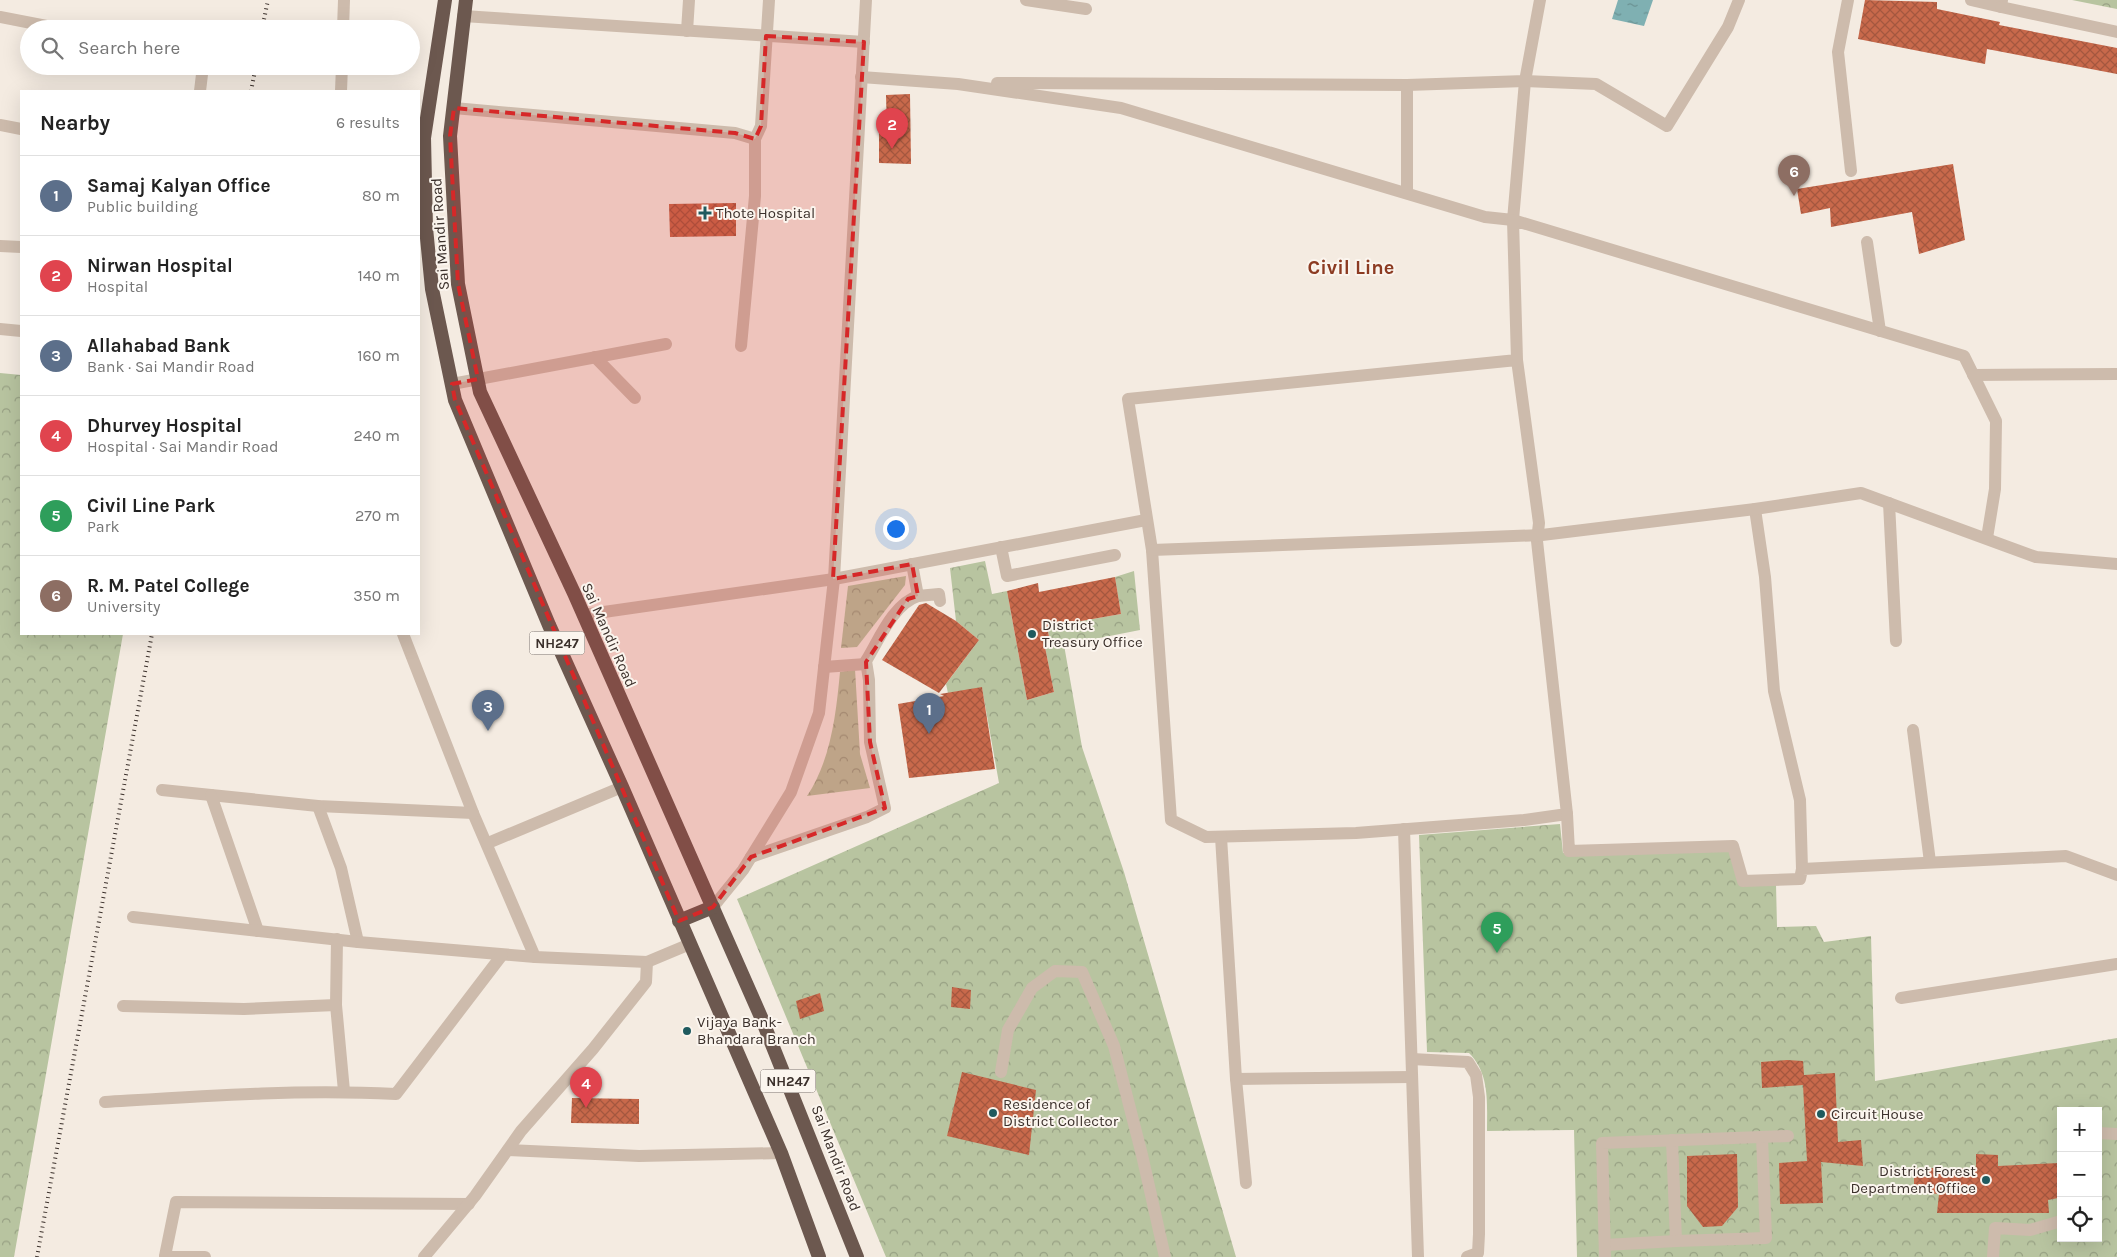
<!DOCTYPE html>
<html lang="en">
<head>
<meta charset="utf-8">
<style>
	:root { --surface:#fff; --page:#f6f6f6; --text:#222; --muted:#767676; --line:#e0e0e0; --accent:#1a73e8 }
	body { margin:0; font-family:Karla,sans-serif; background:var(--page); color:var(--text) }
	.controls { position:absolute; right:15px; bottom:15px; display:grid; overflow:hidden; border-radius:0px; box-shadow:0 5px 20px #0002 }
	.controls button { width:45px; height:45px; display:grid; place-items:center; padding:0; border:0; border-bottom:1px solid var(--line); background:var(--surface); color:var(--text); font:25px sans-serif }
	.you { position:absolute; left:895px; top:528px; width:18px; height:18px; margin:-12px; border:4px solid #fff; border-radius:50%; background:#1a73e8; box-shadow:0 0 0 8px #1a73e833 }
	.badge { display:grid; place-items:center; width:32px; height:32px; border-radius:50%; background:var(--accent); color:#fff; font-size:16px; font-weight:700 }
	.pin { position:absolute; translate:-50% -41px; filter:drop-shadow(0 1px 2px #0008) }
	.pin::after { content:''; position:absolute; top:26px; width:18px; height:15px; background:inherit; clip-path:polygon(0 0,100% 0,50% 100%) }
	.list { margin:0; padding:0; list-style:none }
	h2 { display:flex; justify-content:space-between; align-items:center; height:65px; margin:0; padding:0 20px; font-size:21px }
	h2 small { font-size:16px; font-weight:400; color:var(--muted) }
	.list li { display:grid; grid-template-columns:32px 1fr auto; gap:15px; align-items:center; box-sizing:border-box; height:80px; padding:0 20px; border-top:1px solid var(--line) }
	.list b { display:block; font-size:19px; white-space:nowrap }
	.list p { margin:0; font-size:16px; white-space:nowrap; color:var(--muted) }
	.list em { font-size:16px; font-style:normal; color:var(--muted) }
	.icon { flex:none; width:28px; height:28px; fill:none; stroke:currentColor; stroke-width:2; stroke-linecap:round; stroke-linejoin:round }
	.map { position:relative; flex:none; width:2117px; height:1257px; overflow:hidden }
	.search { position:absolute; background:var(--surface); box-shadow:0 5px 20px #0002; left:20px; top:20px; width:400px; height:55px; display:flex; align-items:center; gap:12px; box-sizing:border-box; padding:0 18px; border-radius:28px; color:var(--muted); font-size:19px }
	.panel { position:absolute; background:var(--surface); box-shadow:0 5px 20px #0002; left:20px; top:90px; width:400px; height:545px; border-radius:0px }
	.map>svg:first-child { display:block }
	.forest { fill:url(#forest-crowns); fill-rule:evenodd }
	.water { fill:url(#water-ripples) }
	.building { fill:url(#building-cross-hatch) }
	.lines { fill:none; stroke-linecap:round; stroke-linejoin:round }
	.minor { stroke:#cdbbac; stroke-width:12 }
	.trunk { stroke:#6c584f; stroke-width:14 }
	.rail { stroke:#3b302b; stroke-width:4; stroke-dasharray:1 4; stroke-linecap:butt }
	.marked { fill:#d62828; fill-opacity:0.2; stroke:#d62828; stroke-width:4; stroke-dasharray:10 6; stroke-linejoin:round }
	.poi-dot { fill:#1f5a5e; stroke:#fbf5ee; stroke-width:2 }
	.labels { text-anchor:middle; stroke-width:4; stroke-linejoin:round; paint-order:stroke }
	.shield { fill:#fbf5ee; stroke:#756b66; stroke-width:1 }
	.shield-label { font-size:14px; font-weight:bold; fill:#3b302b }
	.poi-label { font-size:15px; fill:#3b302b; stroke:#fbf5ee; text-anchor:start }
	.street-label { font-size:15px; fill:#3b302b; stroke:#fbf5ee }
	.district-label { font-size:20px; font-weight:bold; fill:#8c3b22; stroke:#fbf5ee }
</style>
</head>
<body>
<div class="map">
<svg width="2117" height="1257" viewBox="0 0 2117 1257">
	<defs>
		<pattern id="forest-crowns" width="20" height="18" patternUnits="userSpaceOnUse" patternTransform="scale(1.25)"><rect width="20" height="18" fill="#b8c4a0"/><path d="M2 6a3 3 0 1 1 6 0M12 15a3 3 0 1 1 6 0" fill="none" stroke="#97a083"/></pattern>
		<pattern id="water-ripples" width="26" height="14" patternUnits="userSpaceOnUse" patternTransform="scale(1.25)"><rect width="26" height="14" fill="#7fb0b2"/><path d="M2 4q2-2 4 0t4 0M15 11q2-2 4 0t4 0" fill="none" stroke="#699091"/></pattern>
		<pattern id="building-cross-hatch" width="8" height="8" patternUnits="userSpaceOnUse" patternTransform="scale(1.25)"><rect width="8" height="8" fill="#c8694b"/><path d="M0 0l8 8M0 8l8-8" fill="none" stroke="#a4573f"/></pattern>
	</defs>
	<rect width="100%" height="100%" fill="#f4ebe1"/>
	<g class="forest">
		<polygon points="2072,0 2117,0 2117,9"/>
		<polygon points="0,373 21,375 21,634 123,634 14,1257 0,1257"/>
		<polygon points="985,561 992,594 1007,591 1027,700 1054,692 1044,642 1050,641 1047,627 1121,614 1115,577 1134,571 1140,630 1064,645 1082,747 1124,872 1236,1257 886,1257 737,899 999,783 982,688 948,693 946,684 979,640 956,621 950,568"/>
		<polygon points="906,576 905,585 857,647 841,648 848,586"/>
		<path d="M855,669L860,754L870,788L807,796C831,760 836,714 840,672Z"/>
		<path d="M1560,824L1563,853L1731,848L1742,883L1776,884L1777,927L1816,926L1824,942L1871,936L1875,1081L2117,1038V1257H1577L1574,1130L1487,1131C1487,1103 1490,1074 1469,1053L1427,1052L1419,835ZM2061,1111H2098V1238H2061Z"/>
	</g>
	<polygon class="water" points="1618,0 1653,0 1644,26 1612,19"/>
	<g class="building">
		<polygon points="1865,0 1937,2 1937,9 2000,22 1999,25 2117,48 2117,74 1987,49 1985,64 1858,39"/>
		<polygon points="910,94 911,164 879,163 879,130 887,130 886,95"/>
		<polygon points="1953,164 1965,240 1919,254 1912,212 1831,227 1830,208 1801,214 1797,189"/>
		<polygon points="736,203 736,236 670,237 669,204"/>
		<polygon points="1115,577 1121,614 1047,627 1050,641 1044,642 1054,692 1027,700 1007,591 1038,583 1039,592"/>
		<polygon points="926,603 956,621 979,640 939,693 882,660 919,605"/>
		<polygon points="982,687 995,769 909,778 898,704 944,696 940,694"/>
		<polygon points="952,987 971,990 970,1009 951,1007"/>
		<polygon points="820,993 824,1011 800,1019 796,1001"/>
		<polygon points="1787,1060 1803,1061 1804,1075 1835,1073 1838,1142 1861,1140 1863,1166 1821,1162 1823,1203 1780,1204 1779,1163 1807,1161 1803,1085 1762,1088 1761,1062"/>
		<polygon points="962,1072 1036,1090 1029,1155 947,1136"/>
		<polygon points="572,1098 639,1099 639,1124 571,1123"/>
		<polygon points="1737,1154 1738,1207 1722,1226 1703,1227 1687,1206 1687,1156"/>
		<polygon points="1976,1154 1998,1155 1998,1166 2059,1163 2058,1198 2048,1200 2049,1213 1937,1213 1939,1194 1914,1192 1914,1168 1976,1168"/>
	</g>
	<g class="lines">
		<g class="minor">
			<polyline points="1026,0 1086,9"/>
			<polyline points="1848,0 1838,52 1851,171"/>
			<polyline points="1971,0 2001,7 2002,0"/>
			<polyline points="2001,7 2117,32"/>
			<polyline points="463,16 864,42"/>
			<polyline points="0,17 62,29"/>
			<polyline points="343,29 344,0"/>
			<polyline points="687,31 689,0"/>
			<polyline points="861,77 958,84 1121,108 1485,217 1513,220 1525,81 1596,84 1667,126 1728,27 1739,0"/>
			<polyline points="997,83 1407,85 1525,81 1540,0"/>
			<polyline points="1407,85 1407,193"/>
			<polyline points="200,91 203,66"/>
			<polyline points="341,91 342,66"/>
			<polyline points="454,108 735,133 755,139"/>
			<polyline points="0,125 21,129"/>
			<polyline points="1867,242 1880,331"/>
			<polyline points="0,246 21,247"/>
			<polyline points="0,329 21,331"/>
			<polyline points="741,346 755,196 755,139 761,126 769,0"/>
			<polyline points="595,357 635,398"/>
			<polyline points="1517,360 1128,399 1152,550 1171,820 1206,837 1356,833 1524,820 1567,814 1537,541 1539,523 1517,360 1513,220 1964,356 1996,421 1995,489 1987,538"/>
			<polyline points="1973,375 2117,374"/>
			<polyline points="452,384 666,344"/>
			<polyline points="1889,503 1896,641"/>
			<polyline points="1755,509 1765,577 1774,691 1800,800 1802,869"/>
			<polyline points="1001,547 1007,576 1115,555"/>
			<polyline points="1152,550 1542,535 1755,509 1861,493 2036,557 2117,564"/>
			<polyline points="918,596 939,594 940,601"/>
			<polyline points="583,615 834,579 1146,520"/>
			<polyline points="403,634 473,813 535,957"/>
			<polyline points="824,667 866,664"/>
			<polyline points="1913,730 1930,862"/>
			<polyline points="162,790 318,806 473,813"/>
			<polyline points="211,795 258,931"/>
			<polyline points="318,806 341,868 358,942"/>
			<polyline points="1567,814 1569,851 1733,846 1743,881 1800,879 1802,869 2066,856 2117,875"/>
			<polyline points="1404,829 1418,1257"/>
			<polyline points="1221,837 1236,1079 1412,1077"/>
			<polyline points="488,843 622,787"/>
			<path d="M751,857L867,817L885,808L870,742L869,680L866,661C879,640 893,604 918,596L912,564"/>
			<polyline points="713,907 743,870 791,792 819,713 834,579 866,0"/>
			<polyline points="133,917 358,942 535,957 647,962 690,944"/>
			<polyline points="337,939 336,1005 344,1091"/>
			<polyline points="1901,998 2117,964"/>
			<polyline points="123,1006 244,1009 336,1005"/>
			<polyline points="1412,1059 1468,1062 1476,1075 1479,1097 1479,1234 1478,1253 1467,1257"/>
			<polyline points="1001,1072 1008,1030 1032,988 1055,971 1082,972 1114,1046 1142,1155 1165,1257"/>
			<polyline points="1236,1079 1246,1183"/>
			<path d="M105,1102C202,1096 298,1089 396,1094L502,955"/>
			<polyline points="2098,1133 2117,1134"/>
			<polyline points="1672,1140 1676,1241"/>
			<polyline points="508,1150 639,1156 781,1153"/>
			<polyline points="1605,1245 1676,1241 1766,1238 1762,1137"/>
			<polyline points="165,1256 176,1202 469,1204"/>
			<polyline points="165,1257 205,1257"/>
			<polyline points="424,1257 475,1196 521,1131 593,1049 646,982 647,962"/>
			<polyline points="1605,1257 1602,1143 1788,1136"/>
			<polyline points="1993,1257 1995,1228 2030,1230 2061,1221"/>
		</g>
		<g class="trunk">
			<polyline points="445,0 424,138 426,228 432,289 455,400 549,625 622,787 781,1153 819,1257"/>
			<polyline points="466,0 450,136 458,284 480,392 574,593 761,1017 857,1257"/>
			<polyline points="679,921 713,907"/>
		</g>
		<g class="rail">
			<polyline points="262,29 268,0"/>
			<polyline points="251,91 256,66"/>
			<polyline points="37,1257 152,634"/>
		</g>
	</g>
	<path class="marked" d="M766,36L864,42L833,579L912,564L918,596L908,599L866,662L870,742L885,808L751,857L713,907L679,921L455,400L452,384L478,379L458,284L450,136L454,108L735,133L755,139L761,126Z"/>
	<g class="poi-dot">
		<path d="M702.5 205.5h5v5h5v5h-5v5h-5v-5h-5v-5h5z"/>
		<circle cx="1032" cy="634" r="5"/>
		<circle cx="687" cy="1031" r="5"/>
		<circle cx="993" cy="1113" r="5"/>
		<circle cx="1821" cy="1114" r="5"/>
		<circle cx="1986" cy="1180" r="5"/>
	</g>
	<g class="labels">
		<g class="shield">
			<rect x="529.5" y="631.5" width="55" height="23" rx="4"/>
			<rect x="760.5" y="1069.5" width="55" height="23" rx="4"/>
		</g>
		<g class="shield-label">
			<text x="557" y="648">NH247</text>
			<text x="788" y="1086">NH247</text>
		</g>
		<g class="poi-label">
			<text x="716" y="218">Thote Hospital</text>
			<text x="1042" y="630">District<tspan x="1042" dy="17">Treasury Office</tspan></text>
			<text x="697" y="1027">Vijaya Bank-<tspan x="697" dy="17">Bhandara Branch</tspan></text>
			<text x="1003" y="1109">Residence of<tspan x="1003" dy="17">District Collector</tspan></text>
			<text x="1831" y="1119">Circuit House</text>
			<text x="1976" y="1176" text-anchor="end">District Forest<tspan x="1976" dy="17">Department Office</tspan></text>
		</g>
		<g class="street-label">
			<text transform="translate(440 234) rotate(-94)" y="5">Sai Mandir Road</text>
			<text transform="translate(609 635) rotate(66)" y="5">Sai Mandir Road</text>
			<text transform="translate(836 1158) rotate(69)" y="5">Sai Mandir Road</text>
		</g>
		<g class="district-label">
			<text x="1351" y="274">Civil Line</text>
		</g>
	</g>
</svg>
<div class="controls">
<button>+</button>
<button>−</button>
<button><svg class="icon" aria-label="locate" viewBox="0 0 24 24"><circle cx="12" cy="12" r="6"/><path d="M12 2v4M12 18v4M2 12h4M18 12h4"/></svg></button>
</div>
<div class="you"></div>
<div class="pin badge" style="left:929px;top:734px;background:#5c6f8a">1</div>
<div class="pin badge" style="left:892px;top:149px;background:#e0444e">2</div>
<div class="pin badge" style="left:488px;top:731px;background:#5c6f8a">3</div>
<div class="pin badge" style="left:586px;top:1108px;background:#e0444e">4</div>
<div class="pin badge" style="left:1497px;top:953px;background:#2e9e5b">5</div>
<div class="pin badge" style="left:1794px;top:196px;background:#8d6e63">6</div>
<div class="search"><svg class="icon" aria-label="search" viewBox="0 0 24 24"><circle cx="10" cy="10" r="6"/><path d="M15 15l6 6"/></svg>Search here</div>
<section class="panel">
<h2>Nearby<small>6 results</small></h2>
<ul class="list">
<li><span class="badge" style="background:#5c6f8a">1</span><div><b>Samaj Kalyan Office</b><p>Public building</p></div><em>80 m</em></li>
<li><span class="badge" style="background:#e0444e">2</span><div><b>Nirwan Hospital</b><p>Hospital</p></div><em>140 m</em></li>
<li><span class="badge" style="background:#5c6f8a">3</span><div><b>Allahabad Bank</b><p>Bank · Sai Mandir Road</p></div><em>160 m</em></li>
<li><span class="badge" style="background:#e0444e">4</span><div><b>Dhurvey Hospital</b><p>Hospital · Sai Mandir Road</p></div><em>240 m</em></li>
<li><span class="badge" style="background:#2e9e5b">5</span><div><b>Civil Line Park</b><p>Park</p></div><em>270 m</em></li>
<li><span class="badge" style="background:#8d6e63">6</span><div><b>R. M. Patel College</b><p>University</p></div><em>350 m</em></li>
</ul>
</section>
</div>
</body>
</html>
